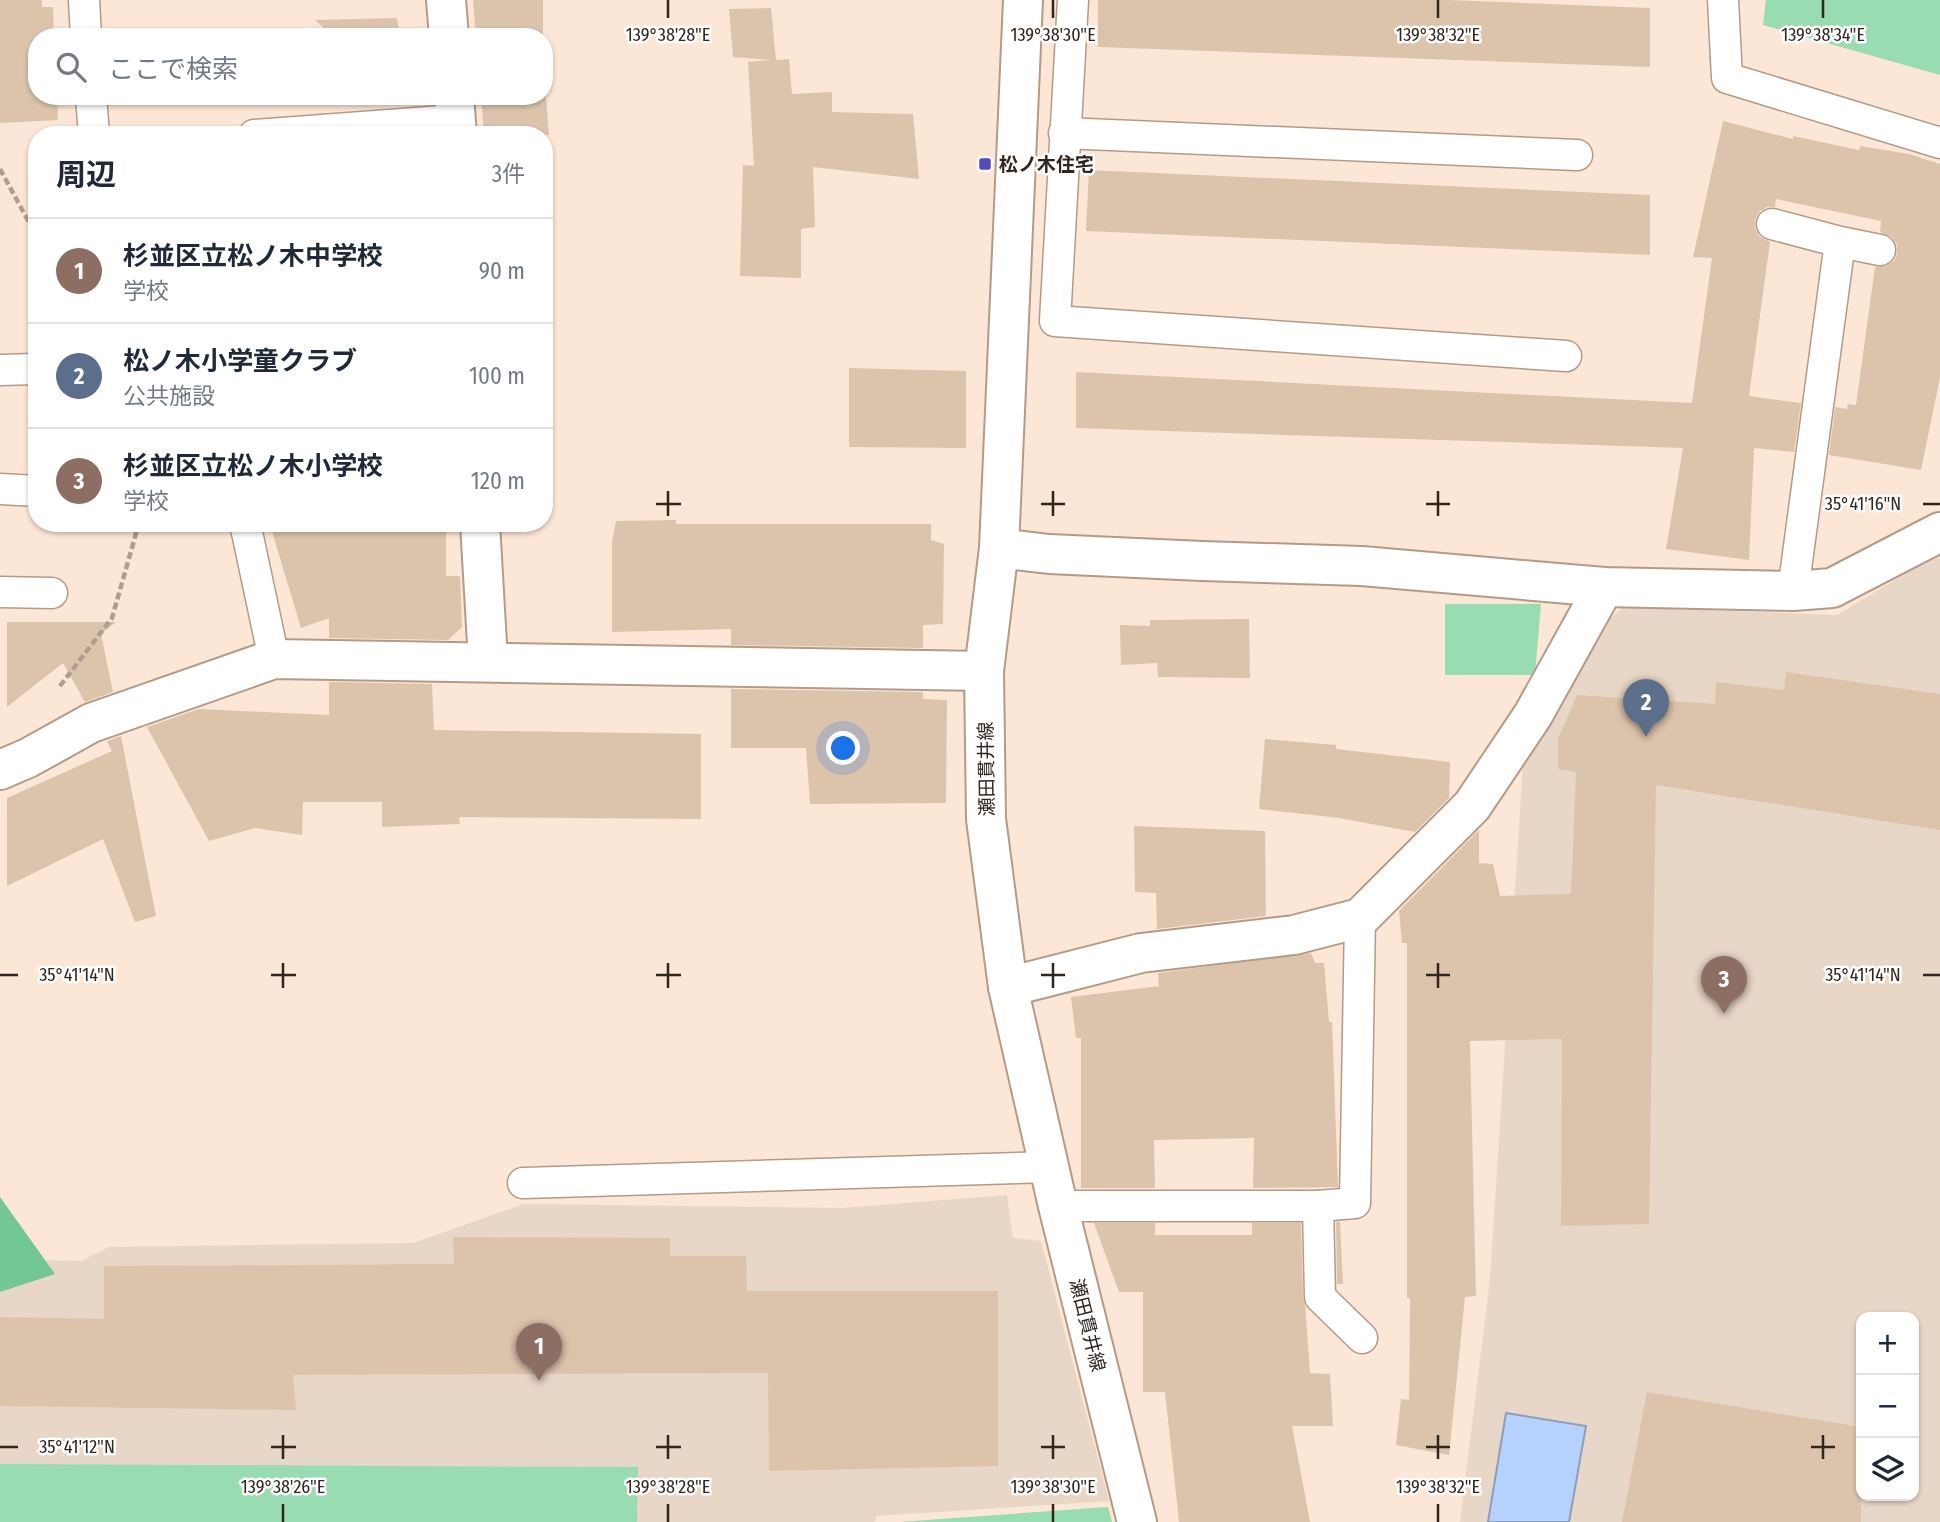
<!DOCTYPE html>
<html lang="ja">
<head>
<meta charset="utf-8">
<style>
	:root { --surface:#fff; --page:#f2f2f3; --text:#1f2937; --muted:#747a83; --line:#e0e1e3; --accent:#5449c1 }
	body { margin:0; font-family:"Fira Sans Condensed","Noto Sans JP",sans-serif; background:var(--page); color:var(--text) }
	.controls { position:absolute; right:21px; bottom:21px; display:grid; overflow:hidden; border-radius:14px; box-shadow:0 2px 5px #0004 }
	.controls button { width:63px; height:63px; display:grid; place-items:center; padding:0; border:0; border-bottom:2px solid var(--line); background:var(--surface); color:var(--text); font:35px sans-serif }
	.you { position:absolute; left:844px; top:749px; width:24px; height:24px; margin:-18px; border:5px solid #fff; border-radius:50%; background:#1a73e8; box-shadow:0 0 0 10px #1a73e833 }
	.badge { display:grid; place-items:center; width:46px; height:46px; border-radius:50%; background:var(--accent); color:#fff; font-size:23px; font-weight:700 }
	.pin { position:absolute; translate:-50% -58px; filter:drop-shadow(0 2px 4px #0008) }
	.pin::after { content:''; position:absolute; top:37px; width:24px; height:21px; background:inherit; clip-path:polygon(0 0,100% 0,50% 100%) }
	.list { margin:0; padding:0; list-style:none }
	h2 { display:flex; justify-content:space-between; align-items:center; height:91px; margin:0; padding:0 28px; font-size:30px }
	h2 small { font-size:23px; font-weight:400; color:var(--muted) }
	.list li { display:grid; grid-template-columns:46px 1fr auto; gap:21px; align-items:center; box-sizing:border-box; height:105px; padding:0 28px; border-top:2px solid var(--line) }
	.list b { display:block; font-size:26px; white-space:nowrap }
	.list p { margin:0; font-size:23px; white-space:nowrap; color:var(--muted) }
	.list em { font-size:23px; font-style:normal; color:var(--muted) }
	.icon { flex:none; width:38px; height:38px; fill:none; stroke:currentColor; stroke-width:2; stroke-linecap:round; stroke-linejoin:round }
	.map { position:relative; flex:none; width:1940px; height:1522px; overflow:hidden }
	.search { position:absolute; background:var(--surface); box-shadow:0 2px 5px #0004; left:28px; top:28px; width:525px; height:77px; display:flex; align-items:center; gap:18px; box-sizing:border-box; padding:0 24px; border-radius:28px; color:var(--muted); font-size:26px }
	.panel { position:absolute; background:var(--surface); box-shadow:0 2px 5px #0004; left:28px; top:126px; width:525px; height:406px; border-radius:28px }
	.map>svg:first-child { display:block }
	.education { fill:#e8d6c6; fill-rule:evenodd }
	.green { fill:#98ddb1 }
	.forest { fill:#71c893 }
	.water { fill:#b5d2fe; stroke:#8d9ebb; stroke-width:2 }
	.building { fill:#dcc4ac }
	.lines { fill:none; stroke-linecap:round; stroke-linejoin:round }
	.service-casing { stroke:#b59b87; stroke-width:33 }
	.minor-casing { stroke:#b59b87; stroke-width:42 }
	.secondary-casing { stroke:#b59b87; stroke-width:42 }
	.path { stroke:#af9e90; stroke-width:4.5; stroke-dasharray:7 3.5; stroke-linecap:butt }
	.service { stroke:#fff; stroke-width:30 }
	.minor { stroke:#fff; stroke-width:38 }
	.secondary { stroke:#fff; stroke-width:38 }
	.ticks { fill:none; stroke:#30261e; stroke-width:2.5 }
	.poi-dot { fill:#5449c1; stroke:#fff; stroke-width:2.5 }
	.labels { text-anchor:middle; stroke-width:5; stroke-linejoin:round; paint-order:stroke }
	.poi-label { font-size:19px; font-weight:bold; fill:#30261e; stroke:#fff; text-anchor:start }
	.street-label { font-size:19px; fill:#30261e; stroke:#fff }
	.ticks-label { font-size:18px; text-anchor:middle; fill:#30261e; stroke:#fff; stroke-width:5; stroke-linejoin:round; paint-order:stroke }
</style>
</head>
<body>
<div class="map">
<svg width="1940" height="1522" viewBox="0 0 1940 1522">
	<rect width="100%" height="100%" fill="#fce6d5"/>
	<g class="education">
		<path d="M1940,553V1522H1460L1490,1279L1524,750L1590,638L1623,607L1837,615ZM1861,1317H1914V1496H1861Z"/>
		<polygon points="1007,1195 1013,1238 1041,1241 1109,1501 876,1516 875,1522 0,1522 0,1259 81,1261 109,1247 413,1243 524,1204 843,1208"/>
	</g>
	<g class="green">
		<polygon points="1766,0 1940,0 1940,75 1763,25"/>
		<polygon points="1445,604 1541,604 1535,675 1445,675"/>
		<polygon points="0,1464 638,1467 637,1522 0,1522"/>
		<polygon points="1108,1507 1112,1522 899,1522"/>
	</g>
	<polygon class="forest" points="0,1197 55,1274 0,1292"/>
	<polygon class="water" points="1506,1413 1586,1426 1569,1522 1488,1522"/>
	<g class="building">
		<polygon points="0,0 42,0 42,7 53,7 54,37 37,37 37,96 57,96 58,120 0,123"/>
		<polygon points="473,0 543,0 543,37 476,37"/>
		<polygon points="1098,0 1448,0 1650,8 1650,67 1098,47"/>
		<polygon points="771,8 776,60 789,59 792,94 832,92 832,112 913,114 919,179 813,167 815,227 801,229 801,278 740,276 743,165 754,166 748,62 770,60 733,57 729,9"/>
		<polygon points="397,18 400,37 333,37 315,20"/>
		<polygon points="544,73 549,135 484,135 481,96 544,96"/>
		<polygon points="1723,121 1793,139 1793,136 1859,150 1860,146 1909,154 1940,164 1940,377 1921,470 1829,455 1835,407 1847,409 1848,404 1856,405 1875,267 1886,266 1894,261 1897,254 1897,245 1892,237 1880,232 1881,221 1776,199 1775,207 1767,207 1760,211 1755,219 1755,228 1759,236 1770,242 1749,396 1801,403 1794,452 1754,448 1749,560 1666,549 1683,448 1076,428 1076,372 1692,403 1712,258 1693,257"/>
		<polygon points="1089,170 1650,195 1650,255 1086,231"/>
		<polygon points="849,368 966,371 966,448 849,447"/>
		<polygon points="676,520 676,524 931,524 931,540 944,544 943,624 923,625 923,648 731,645 731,629 612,632 612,542 616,521"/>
		<polygon points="272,523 446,523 446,576 460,576 462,627 448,640 329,638 329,618 301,628 273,535"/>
		<polygon points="1249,619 1250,678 1158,677 1157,663 1121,665 1120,625 1150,626 1150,620"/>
		<polygon points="7,622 116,622 101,634 113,692 85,702 63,663 7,707"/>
		<polygon points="1786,672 1940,694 1940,830 1656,785 1649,1224 1561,1226 1562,1039 1470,1041 1476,1296 1465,1297 1449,1455 1396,1445 1401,1399 1409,1400 1410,1298 1407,1298 1407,943 1402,943 1399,911 1479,830 1479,863 1493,864 1500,896 1571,894 1576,772 1558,769 1558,739 1577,695 1715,704 1716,682 1784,690"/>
		<polygon points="329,682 432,684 434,730 701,734 701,819 459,817 460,824 382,827 382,802 303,802 302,835 255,828 209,841 147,727 199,709 329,715"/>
		<polygon points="731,689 923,692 923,699 947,700 946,803 810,804 806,748 731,748"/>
		<polygon points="121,736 156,916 135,922 103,839 7,886 7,798 112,751 107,741"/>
		<polygon points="1265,739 1336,745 1336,749 1450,762 1449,798 1415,832 1339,818 1259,809"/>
		<polygon points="1134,826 1265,831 1266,916 1157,929 1156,893 1135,892"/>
		<polygon points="1311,953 1315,963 1324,963 1329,1022 1332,1022 1338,1187 1253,1188 1254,1138 1154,1140 1155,1188 1081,1188 1081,1038 1076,1038 1071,997 1159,986 1158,973"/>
		<polygon points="1336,1222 1340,1222 1343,1284 1337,1284"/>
		<polygon points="1094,1223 1155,1223 1155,1235 1252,1235 1252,1223 1301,1223 1303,1297 1305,1304 1310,1373 1330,1374 1333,1426 1292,1426 1310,1522 1179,1522 1165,1392 1143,1392 1143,1292 1119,1292"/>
		<polygon points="453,1237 670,1238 670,1256 746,1256 747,1291 998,1291 998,1466 769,1471 768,1373 293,1375 296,1410 0,1406 0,1317 104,1319 104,1266 454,1264"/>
		<polygon points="1647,1392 1861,1427 1861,1522 1622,1522"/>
	</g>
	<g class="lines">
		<g class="service-casing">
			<g id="service">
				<polyline points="84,0 86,37"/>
				<polyline points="1073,0 1055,321 1566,356"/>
				<polyline points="1723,0 1727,78 1940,143"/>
				<polyline points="91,96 94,135"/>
				<polyline points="1064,133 1577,155"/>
				<polyline points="254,135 456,120"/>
				<polyline points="1772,224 1840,242 1880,250"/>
				<polyline points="0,370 36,369"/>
				<polyline points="0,489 37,491"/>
				<polyline points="245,523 274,659"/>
				<polyline points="1793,591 1840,242"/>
				<polyline points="0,592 52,593"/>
				<polyline points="523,1183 1050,1167"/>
				<polyline points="1058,1206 1318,1206 1355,1203 1360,918"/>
				<polyline points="1318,1206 1320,1297 1362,1338"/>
			</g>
		</g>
		<g class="minor-casing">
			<g id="minor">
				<polyline points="446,0 449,37"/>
				<polyline points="454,96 457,135"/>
				<polyline points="480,523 488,661"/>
				<polyline points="999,548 1049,554 1202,561 1362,566 1604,587 1793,591 1832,588 1940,532"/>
				<polyline points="0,770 28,758 91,723 274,659 984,671"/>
				<polyline points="1008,987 1141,953 1294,935 1360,918 1472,806 1533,715 1604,587"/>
			</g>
		</g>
		<g class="secondary-casing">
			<polyline id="secondary" points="1023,0 999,548 984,671 986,819 1008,987 1058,1206 1137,1522"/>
		</g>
		<g class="path">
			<polyline points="0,169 37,237"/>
			<polyline points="60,686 112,618 139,523"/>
		</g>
		<use href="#service" class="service"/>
		<use href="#minor" class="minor"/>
		<use href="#secondary" class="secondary"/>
	</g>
	<path class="ticks" d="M668,0V18M1053,0V18M1438,0V18M1823,0V18M668,491V516M1053,491V516M1438,491V516M656,504H681M1041,504H1065M1426,504H1450M1923,504H1940M283,963V988M668,963V988M1053,963V988M1438,963V988M0,975H18M271,975H296M656,975H681M1041,975H1065M1426,975H1450M1923,975H1940M283,1435V1459M668,1435V1459M1053,1435V1459M1438,1435V1459M1823,1435V1459M0,1447H18M271,1447H296M656,1447H681M1041,1447H1065M1426,1447H1450M1811,1447H1835M283,1504V1522M668,1504V1522M1053,1504V1522M1438,1504V1522"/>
	<rect class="poi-dot" x="978" y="157" width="14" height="14" rx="3.5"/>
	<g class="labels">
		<g class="poi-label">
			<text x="999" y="171">松ノ木住宅</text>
		</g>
		<g class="street-label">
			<text transform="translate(986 769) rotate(-91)" y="7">瀬田貫井線</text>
			<text transform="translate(1088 1325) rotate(76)" y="7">瀬田貫井線</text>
		</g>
	</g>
	<g class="ticks-label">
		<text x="668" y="41">139°38'28"E</text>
		<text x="1053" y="41">139°38'30"E</text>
		<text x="1438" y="41">139°38'32"E</text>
		<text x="1823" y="41">139°38'34"E</text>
		<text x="1863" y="510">35°41'16"N</text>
		<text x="77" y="981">35°41'14"N</text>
		<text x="1863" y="981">35°41'14"N</text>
		<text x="77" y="1453">35°41'12"N</text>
		<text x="283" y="1493">139°38'26"E</text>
		<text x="668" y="1493">139°38'28"E</text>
		<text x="1053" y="1493">139°38'30"E</text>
		<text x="1438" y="1493">139°38'32"E</text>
	</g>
</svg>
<div class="controls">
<button>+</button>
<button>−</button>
<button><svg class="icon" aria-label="layers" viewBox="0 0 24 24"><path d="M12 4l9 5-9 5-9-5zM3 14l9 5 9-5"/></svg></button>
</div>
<div class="you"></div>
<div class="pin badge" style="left:539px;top:1381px;background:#8d6e63">1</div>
<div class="pin badge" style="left:1646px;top:737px;background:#5c6f8a">2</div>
<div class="pin badge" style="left:1724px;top:1014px;background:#8d6e63">3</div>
<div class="search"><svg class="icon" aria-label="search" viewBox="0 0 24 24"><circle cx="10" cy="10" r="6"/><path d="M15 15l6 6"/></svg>ここで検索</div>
<section class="panel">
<h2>周辺<small>3件</small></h2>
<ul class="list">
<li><span class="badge" style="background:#8d6e63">1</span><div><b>杉並区立松ノ木中学校</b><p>学校</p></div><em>90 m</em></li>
<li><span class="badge" style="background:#5c6f8a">2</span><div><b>松ノ木小学童クラブ</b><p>公共施設</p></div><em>100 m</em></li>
<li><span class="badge" style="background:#8d6e63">3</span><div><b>杉並区立松ノ木小学校</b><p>学校</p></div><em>120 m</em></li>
</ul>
</section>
</div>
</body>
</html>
